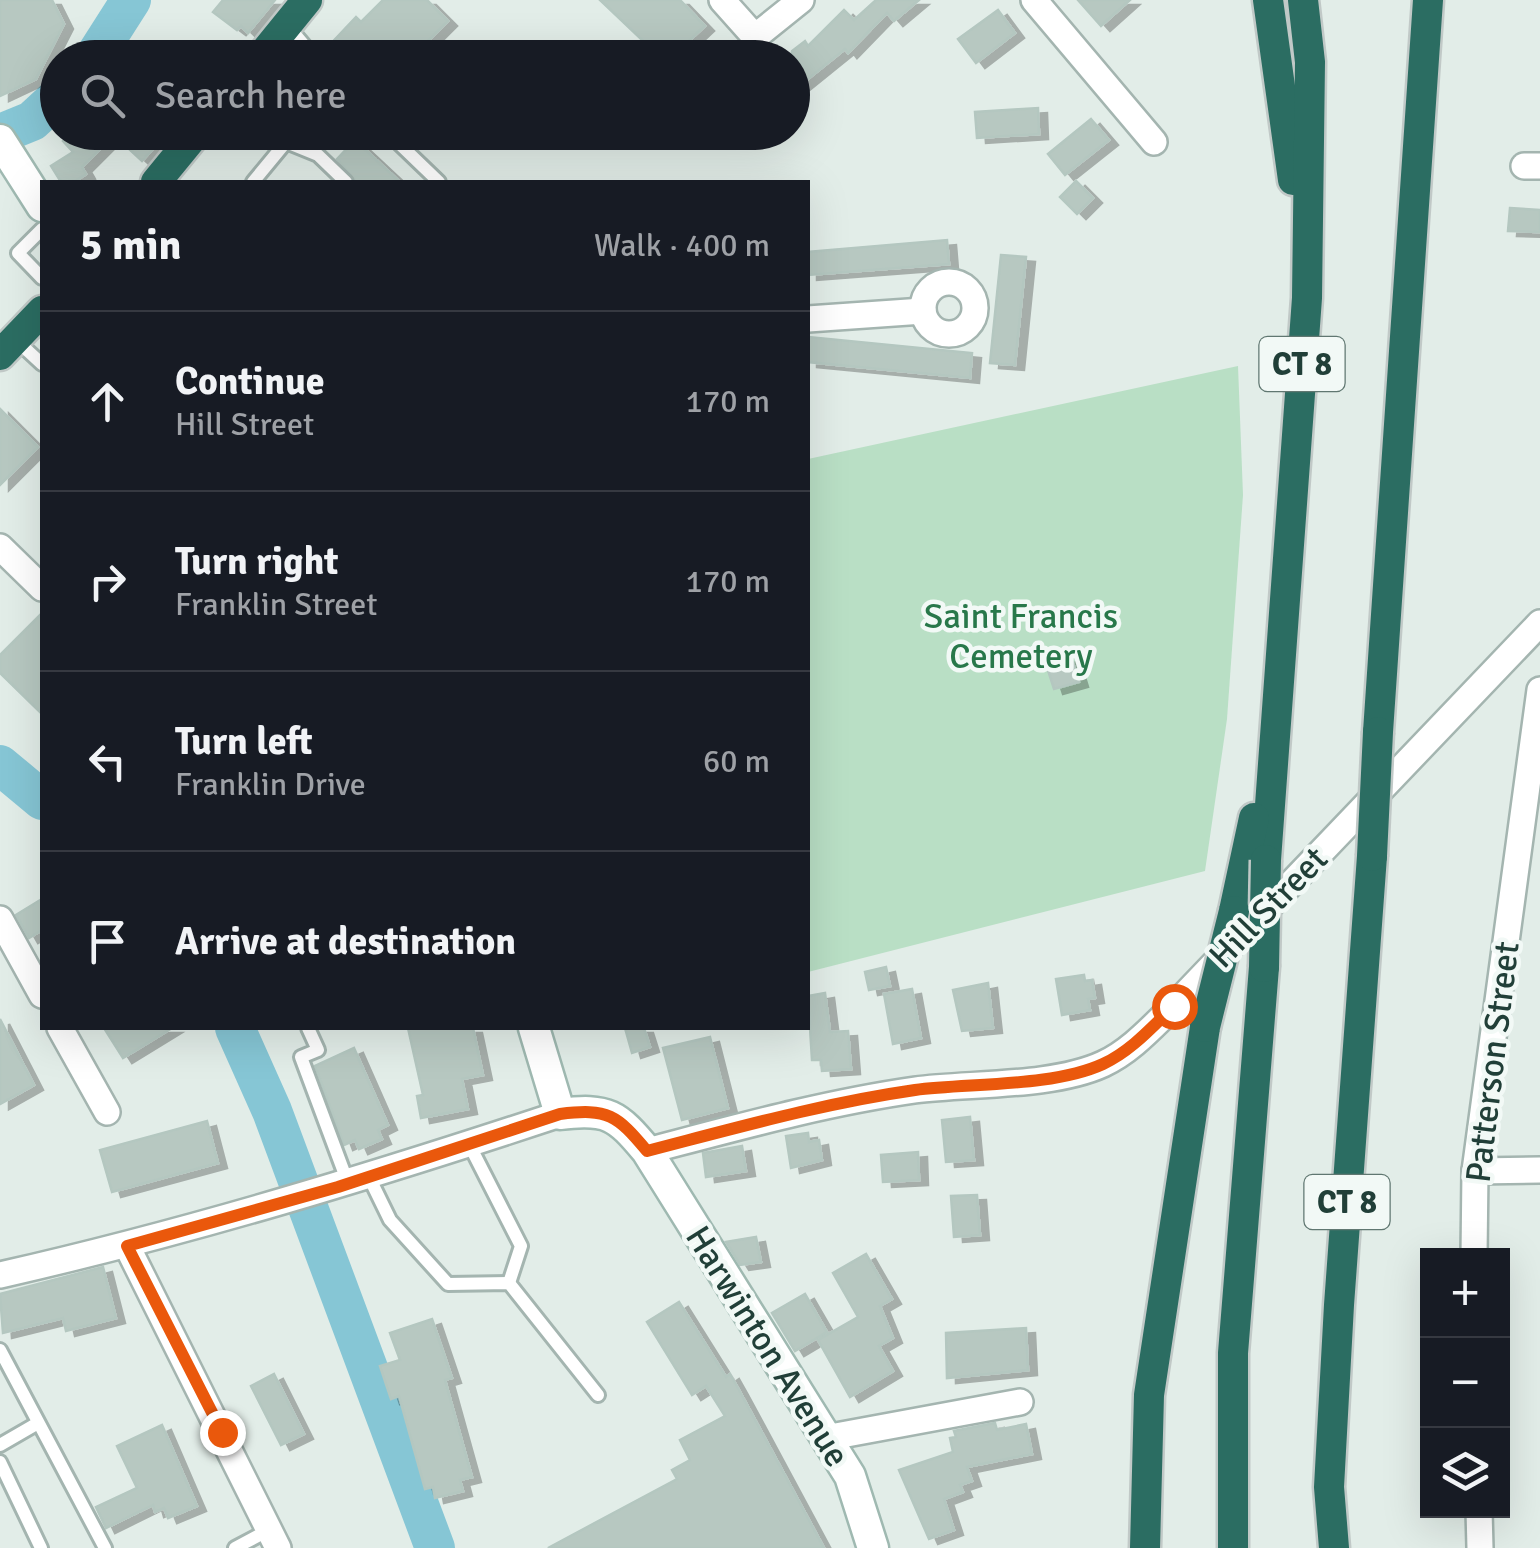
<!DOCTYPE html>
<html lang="en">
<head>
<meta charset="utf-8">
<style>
	:root { --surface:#171b24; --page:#20242c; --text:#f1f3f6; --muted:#9ea1a6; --line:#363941 }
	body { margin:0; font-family:Signika,sans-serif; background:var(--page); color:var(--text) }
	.controls { position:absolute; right:30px; bottom:30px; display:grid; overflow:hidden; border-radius:0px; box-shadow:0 10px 40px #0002 }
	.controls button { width:90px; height:90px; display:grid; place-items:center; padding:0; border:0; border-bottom:2px solid var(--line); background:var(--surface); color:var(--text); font:50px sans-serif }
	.stop { position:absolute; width:30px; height:30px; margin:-22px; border:8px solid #ea580c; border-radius:50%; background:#fff }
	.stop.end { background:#ea580c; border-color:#fff; box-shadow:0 2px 10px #0008 }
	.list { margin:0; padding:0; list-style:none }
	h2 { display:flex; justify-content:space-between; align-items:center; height:130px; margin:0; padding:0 40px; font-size:42px }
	h2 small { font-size:32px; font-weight:400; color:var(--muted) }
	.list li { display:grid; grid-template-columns:65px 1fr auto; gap:30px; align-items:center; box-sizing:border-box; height:180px; padding:0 40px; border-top:2px solid var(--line) }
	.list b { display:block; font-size:38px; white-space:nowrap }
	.list p { margin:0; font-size:32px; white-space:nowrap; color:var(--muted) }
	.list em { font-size:32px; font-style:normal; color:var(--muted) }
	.icon { flex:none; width:55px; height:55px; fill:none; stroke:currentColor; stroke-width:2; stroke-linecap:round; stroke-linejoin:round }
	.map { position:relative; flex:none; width:1540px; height:1548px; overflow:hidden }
	.search { position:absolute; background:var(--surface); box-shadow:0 10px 40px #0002; left:40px; top:40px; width:770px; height:110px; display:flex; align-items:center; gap:25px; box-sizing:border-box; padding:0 35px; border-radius:55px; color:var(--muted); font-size:38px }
	.panel { position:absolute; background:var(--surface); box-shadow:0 10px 40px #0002; left:40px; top:180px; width:770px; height:850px; border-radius:0px }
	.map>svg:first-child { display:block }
	.green { fill:#b9dfc5 }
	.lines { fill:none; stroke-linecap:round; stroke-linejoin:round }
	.river { stroke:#86c6d5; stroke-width:40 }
	.building { fill:#b7c8c1; stroke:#b4c7c0; stroke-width:2.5; filter:url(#shadow) }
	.lane-casing { stroke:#a4b5b0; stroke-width:18 }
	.street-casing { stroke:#a4b5b0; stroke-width:30 }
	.secondary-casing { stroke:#9fb9b1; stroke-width:35 }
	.highway-casing { stroke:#c1c9c7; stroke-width:35 }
	.lane { stroke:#fff; stroke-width:12 }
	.street { stroke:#fff; stroke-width:25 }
	.secondary { stroke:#fff; stroke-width:30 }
	.highway { stroke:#2b6d62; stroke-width:30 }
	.highway-bridge-casing { stroke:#c1c9c7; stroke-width:35; stroke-linecap:butt }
	.highway-bridge { stroke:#2b6d62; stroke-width:30 }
	.route { stroke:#ea580c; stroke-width:12 }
	.labels { text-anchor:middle; stroke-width:9; stroke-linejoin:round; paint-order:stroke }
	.shield { fill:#f2f9f6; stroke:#607771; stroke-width:2.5 }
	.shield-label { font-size:32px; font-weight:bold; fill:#213f38 }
	.park-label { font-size:35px; fill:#28784a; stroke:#f2f9f6 }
	.street-label { font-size:35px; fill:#213f38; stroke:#f2f9f6 }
</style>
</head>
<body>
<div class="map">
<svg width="1540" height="1548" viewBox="0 0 1540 1548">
	<defs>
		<filter id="shadow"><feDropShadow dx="9" dy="5" stdDeviation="0" flood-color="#0004"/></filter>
	</defs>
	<rect width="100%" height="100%" fill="#e2ede8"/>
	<polygon class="green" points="1238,366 1243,495 1227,719 1205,871 808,972 808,459"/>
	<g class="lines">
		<g class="river">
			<polyline points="94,58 131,0"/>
			<polyline points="0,134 32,121 58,97"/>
			<polyline points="0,765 42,800"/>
			<polyline points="235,1028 272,1111 435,1548"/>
		</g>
	</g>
	<g class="building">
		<polygon points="0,0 52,0 64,24 36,79 0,96"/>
		<polygon points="223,0 275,0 248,33 241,26 237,30 213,12"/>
		<polygon points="383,0 427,0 448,21 411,58 325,58 323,52 356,17 361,22"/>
		<polygon points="600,0 680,0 705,26 671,58 661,58"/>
		<polygon points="876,0 919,0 894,21 887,13 848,53 845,49 792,92 792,51 805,41 808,46 844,10 854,20"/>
		<polygon points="1078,0 1130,0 1101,26"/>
		<polygon points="998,10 1015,33 976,63 958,39"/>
		<polygon points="1038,108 1039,134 977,138 975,112"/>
		<polygon points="1091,119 1109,140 1065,175 1048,154"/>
		<polygon points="72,132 168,132 142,161 114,135 82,167 86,174 74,182 61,182 51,166 73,152 63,141"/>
		<polygon points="355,140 400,182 356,182 337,159"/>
		<polygon points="1076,181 1093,198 1077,214 1060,197"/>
		<polygon points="1510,208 1540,210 1540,232 1508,231"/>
		<polygon points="947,240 949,264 808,275 808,252"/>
		<polygon points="1001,255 1026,257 1015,365 990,363"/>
		<polygon points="808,337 972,353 970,378 808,362"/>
		<polygon points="0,409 38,447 0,485"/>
		<polygon points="42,613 42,714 0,673 0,655"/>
		<polygon points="1071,656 1079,682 1054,689 1046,664"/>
		<polygon points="42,899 42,930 29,938 16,915"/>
		<polygon points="886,967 890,986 869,990 865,972"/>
		<polygon points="1084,975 1085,981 1092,980 1095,998 1088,999 1090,1010 1062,1015 1056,979"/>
		<polygon points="988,983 993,1028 962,1031 953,990"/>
		<polygon points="912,989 921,1038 893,1044 884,994"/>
		<polygon points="825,993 830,1032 848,1031 851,1069 822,1071 821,1060 812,1060 808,996"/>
		<polygon points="0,1019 34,1085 0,1104"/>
		<polygon points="104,1028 172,1028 123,1058"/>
		<polygon points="408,1028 473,1028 483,1075 462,1079 468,1109 421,1118 417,1096 423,1095"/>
		<polygon points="625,1028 644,1028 650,1047 632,1053"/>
		<polygon points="710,1037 728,1108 682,1120 663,1048"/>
		<polygon points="354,1048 388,1125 378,1130 382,1139 359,1149 355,1140 344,1145 315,1066"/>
		<polygon points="970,1117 974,1160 946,1162 942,1120"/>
		<polygon points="207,1121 218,1163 112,1192 100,1150"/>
		<polygon points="808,1133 809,1142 819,1140 822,1160 791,1168 786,1136"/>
		<polygon points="742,1146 746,1171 706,1177 703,1153"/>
		<polygon points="918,1152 919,1180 883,1182 881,1155"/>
		<polygon points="977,1195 980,1235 954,1237 951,1196"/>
		<polygon points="756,1237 761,1262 740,1265 726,1242"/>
		<polygon points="866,1254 892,1299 880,1306 893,1338 879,1346 893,1371 850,1397 818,1340 858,1317 833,1273"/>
		<polygon points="103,1267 116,1318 66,1331 63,1318 3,1333 0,1294"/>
		<polygon points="805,1294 827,1332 795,1351 772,1313"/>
		<polygon points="679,1302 726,1377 730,1374 739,1390 824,1548 548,1548 677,1479 672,1470 690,1460 680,1440 725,1416 706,1386 692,1395 647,1322"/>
		<polygon points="432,1319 452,1378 445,1380 472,1477 460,1480 463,1491 435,1498 433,1487 425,1489 399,1396 391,1399 380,1366 400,1360 390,1333"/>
		<polygon points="1026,1328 1028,1370 947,1378 946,1333"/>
		<polygon points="274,1374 304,1434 281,1445 251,1386"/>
		<polygon points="995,1423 997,1430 1026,1424 1032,1454 967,1467 972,1481 960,1485 963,1492 944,1499 954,1530 929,1539 899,1470 953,1452 950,1438 956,1437 954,1431"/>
		<polygon points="162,1425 197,1506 168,1518 164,1508 155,1512 153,1505 106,1528 96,1507 137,1488 117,1446"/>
	</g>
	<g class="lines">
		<g class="lane-casing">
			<g id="lane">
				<polyline points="287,25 315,58"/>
				<polyline points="293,132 286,142 318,155 346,182"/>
				<polyline points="387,132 439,182"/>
				<polyline points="253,182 286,142 270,132"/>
				<polyline points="42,229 18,253 42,278"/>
				<polyline points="15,339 42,364"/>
				<polyline points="308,1028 318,1050 301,1057 348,1183"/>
				<polyline points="469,1144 521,1246 509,1283"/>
				<polyline points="369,1177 390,1220 448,1284 509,1283 598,1395"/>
				<polyline points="0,1350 105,1548"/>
				<polyline points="0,1445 38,1423"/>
				<polyline points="0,1462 41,1548"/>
				<polyline points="235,1548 269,1530"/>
			</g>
		</g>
		<g class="street-casing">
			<g id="street">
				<polyline points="722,0 755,37 801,0"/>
				<polyline points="1034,0 1154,142"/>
				<polyline points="1524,166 1540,166"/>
				<circle cx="949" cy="308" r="26"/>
				<polyline points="808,319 923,311"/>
				<polyline points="0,547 42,588"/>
				<polyline points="0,919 42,995"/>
				<polyline points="60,1028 107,1112"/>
				<path d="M647,1151C735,1128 824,1103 915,1090C970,1083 1053,1087 1103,1064C1131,1051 1152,1027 1174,1006L1540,623"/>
				<polyline points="1475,1171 1540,1170"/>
				<polyline points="127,1246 278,1548"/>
				<polyline points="1474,1256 1475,1171 1540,690"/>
				<path d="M0,1275C190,1232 375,1175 560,1114"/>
				<polyline points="825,1438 1020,1402"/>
				<polyline points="1479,1510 1480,1548"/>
			</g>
		</g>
		<g class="secondary-casing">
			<g id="secondary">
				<polyline points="0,140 42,206"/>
				<path d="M534,1028L560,1114C608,1108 617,1115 647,1151L850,1476L873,1548"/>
			</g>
		</g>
		<g class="highway-casing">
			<g id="highway">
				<polyline points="1268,0 1293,180"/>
				<polyline points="260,58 307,0"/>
				<polyline points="156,182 197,132"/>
				<polyline points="0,355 42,311"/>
				<polyline points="1378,732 1428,0"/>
				<polyline points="1266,860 1307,298 1310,62 1303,0"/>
				<polyline points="1234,911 1254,818"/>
				<polyline points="1145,1548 1149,1395 1205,1027"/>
				<polyline points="1233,1548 1233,1353 1264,967"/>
				<polyline points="1334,1548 1329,1487 1339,1305 1372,856"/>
			</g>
		</g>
		<use href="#lane" class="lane"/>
		<use href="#street" class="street"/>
		<use href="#secondary" class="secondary"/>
		<use href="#highway" class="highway"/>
		<g class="highway-bridge-casing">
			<g id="highway-bridge">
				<polyline points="1372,856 1378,732"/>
				<polyline points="1264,967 1266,860"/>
				<polyline points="1205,1027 1234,911"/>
			</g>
		</g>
		<use href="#highway-bridge" class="highway-bridge"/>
	</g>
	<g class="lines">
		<path class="route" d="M222,1432L127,1246L338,1187L560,1114C608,1108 617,1115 647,1151C736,1128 824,1103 915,1090C970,1083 1053,1087 1103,1064C1131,1051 1152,1027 1174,1006"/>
	</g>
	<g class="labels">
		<g class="shield">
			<rect x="1259.5" y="337" width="85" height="54" rx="8"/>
			<rect x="1304.5" y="1175" width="85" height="54" rx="8"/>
		</g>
		<g class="shield-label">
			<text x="1302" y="375">CT 8</text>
			<text x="1347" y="1213">CT 8</text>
		</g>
		<g class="park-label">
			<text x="1021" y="628">Saint Francis<tspan x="1021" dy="40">Cemetery</tspan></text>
		</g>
		<g class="street-label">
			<text transform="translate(1268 907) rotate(-46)" y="12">Hill Street</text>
			<text transform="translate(1492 1062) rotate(-83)" y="12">Patterson Street</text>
			<text transform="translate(768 1346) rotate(58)" y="12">Harwinton Avenue</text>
		</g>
	</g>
</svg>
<div class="controls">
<button>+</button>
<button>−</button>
<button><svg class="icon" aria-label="layers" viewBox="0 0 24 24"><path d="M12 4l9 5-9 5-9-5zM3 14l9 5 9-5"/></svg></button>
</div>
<div class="stop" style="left:1174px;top:1006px"></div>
<div class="stop end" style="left:222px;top:1432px"></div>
<div class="search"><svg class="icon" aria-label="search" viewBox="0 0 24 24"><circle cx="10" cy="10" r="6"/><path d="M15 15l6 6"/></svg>Search here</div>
<section class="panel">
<h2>5 min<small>Walk · 400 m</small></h2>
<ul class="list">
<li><svg class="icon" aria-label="ahead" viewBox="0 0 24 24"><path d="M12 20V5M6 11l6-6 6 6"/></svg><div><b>Continue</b><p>Hill Street</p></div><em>170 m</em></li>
<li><svg class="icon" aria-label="right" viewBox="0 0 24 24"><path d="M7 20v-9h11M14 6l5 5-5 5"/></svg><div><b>Turn right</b><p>Franklin Street</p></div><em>170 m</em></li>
<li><svg class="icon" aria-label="left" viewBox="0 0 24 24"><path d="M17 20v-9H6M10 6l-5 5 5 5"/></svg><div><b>Turn left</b><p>Franklin Drive</p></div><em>60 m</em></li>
<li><svg class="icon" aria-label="arrive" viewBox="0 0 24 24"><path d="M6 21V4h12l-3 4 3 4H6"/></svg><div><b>Arrive at destination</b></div></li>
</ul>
</section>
</div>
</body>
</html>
